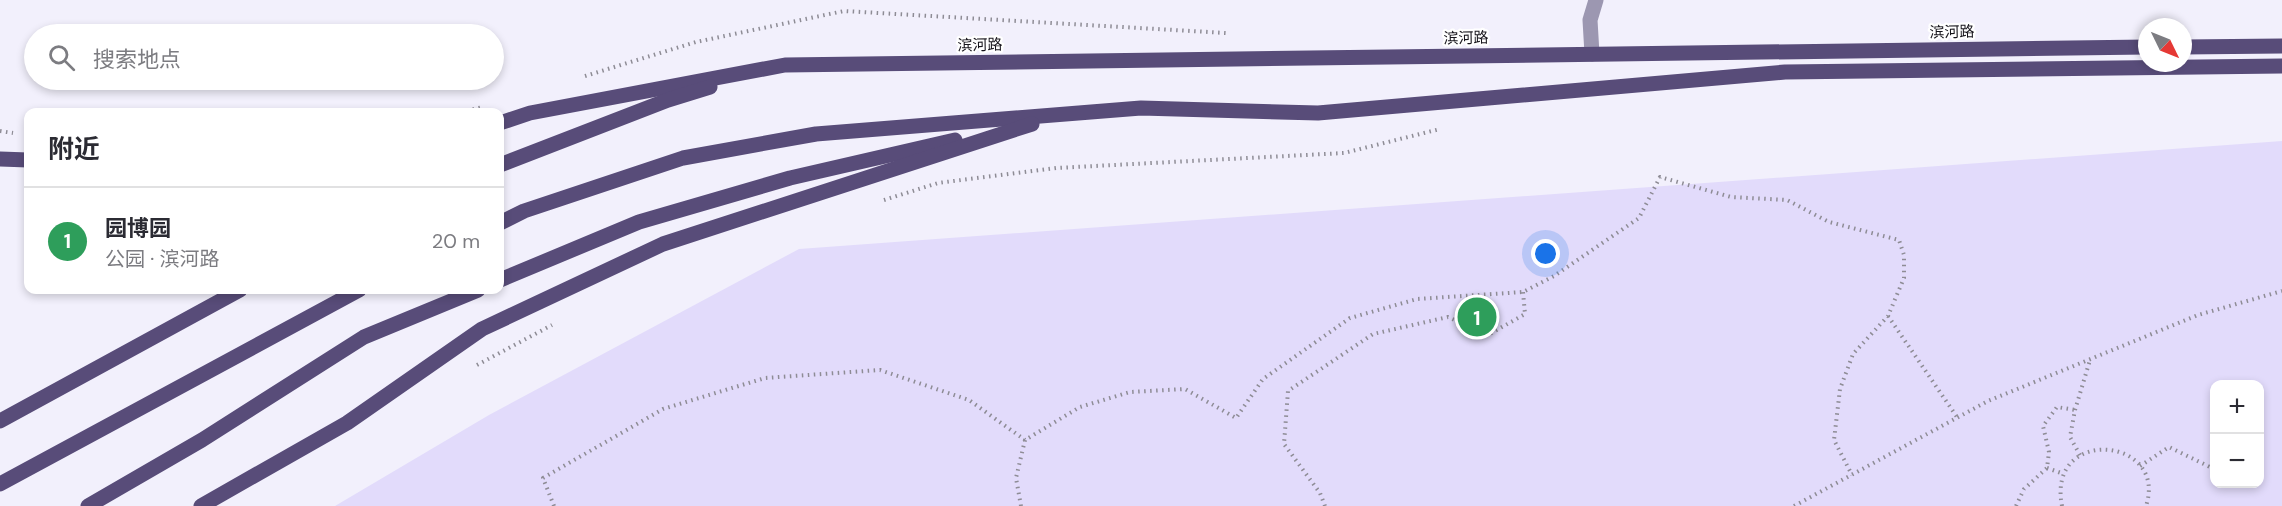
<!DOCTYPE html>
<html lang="zh">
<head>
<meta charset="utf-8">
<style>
	:root { --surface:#fff; --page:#f7f7f7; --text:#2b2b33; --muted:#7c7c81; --line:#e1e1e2; --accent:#318a39 }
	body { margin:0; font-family:"DM Sans","Noto Sans SC",sans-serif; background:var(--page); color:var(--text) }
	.controls { position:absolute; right:18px; bottom:18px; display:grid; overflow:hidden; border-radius:12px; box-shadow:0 3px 9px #0003 }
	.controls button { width:54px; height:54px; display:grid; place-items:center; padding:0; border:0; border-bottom:2px solid var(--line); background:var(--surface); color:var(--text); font:30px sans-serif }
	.compass { position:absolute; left:2138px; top:18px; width:54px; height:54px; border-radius:50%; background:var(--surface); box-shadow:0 3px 9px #0003; rotate:133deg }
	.you { position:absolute; left:1546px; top:254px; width:21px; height:21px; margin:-15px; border:4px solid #fff; border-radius:50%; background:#1a73e8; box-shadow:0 0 0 9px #1a73e833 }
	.badge { display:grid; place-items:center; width:39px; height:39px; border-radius:50%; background:var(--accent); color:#fff; font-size:20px; font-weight:700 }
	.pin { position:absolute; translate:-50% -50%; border:3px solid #fff; box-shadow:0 2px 6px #0006 }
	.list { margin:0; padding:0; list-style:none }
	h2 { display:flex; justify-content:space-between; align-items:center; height:78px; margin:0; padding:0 24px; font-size:26px }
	h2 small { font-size:20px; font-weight:400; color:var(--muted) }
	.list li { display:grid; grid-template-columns:39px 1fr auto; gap:18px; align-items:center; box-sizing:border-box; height:108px; padding:0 24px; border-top:2px solid var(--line) }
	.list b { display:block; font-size:22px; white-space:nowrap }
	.list p { margin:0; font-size:20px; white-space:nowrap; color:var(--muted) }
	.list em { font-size:20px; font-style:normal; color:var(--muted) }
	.icon { flex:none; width:33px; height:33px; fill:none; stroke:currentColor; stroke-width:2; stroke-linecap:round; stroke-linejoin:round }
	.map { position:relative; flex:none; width:2282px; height:506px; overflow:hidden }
	.search { position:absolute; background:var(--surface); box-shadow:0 3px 9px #0003; left:24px; top:24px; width:480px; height:66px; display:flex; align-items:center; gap:15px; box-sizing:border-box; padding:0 21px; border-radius:33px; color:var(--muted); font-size:22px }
	.panel { position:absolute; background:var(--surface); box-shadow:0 3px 9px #0003; left:24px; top:108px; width:480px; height:186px; border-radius:12px }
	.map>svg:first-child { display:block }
	.green { fill:#e2dbfb; fill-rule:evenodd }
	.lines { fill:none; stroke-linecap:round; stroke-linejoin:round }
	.path { stroke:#8e8c95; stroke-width:4; stroke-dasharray:1.5 4.5; stroke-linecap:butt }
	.minor { stroke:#9c97b1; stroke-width:15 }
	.major { stroke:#584c79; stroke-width:15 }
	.labels { text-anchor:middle; stroke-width:4.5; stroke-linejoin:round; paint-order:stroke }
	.street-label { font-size:15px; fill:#15131a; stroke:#fff }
</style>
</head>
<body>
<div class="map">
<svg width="2282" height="506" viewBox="0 0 2282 506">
	<rect width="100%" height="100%" fill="#f2f0fc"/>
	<path class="green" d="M2282,141V506H335L489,415L799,249ZM2214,384H2260V484H2214Z"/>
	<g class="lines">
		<g class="path">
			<polyline points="585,76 696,42 844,11 1226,33"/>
			<polyline points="461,112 483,107"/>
			<polyline points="0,131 13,133"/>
			<polyline points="884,200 938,183 1056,168 1344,153 1440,129"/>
			<polyline points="1888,316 1957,417"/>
			<polyline points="477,365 552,325"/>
			<polyline points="2080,455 2070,437 2075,410 2090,360"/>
			<polyline points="2140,466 2169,447 2214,469"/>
			<polyline points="2047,468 2064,474"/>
			<polyline points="554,506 543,478 663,409 765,378 880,370 969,400 1025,440"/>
			<polyline points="1021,506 1016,478 1025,440 1080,407 1130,392 1185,389 1236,418 1263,379 1350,318 1417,299 1523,292 1554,276 1639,218 1660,177 1731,197 1787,200 1829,222 1899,240 1904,255 1904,278 1888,316 1853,354 1840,389 1834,440 1852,475"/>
			<polyline points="1325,506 1320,493 1284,444 1288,391 1373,334 1448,317 1488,335 1525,314 1523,292"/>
			<polyline points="1794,506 1988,401 2198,315 2282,291"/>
			<polyline points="2016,506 2024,489 2047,468 2049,452 2043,426 2057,407 2075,410"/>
			<path d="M2062,506C2046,425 2169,437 2146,506"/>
		</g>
		<polyline class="minor" points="1592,54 1590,20 1596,0"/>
		<g class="major">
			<polyline points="2183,47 2282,46"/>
			<polyline points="500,123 530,113 785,65 2147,47"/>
			<polyline points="0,159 28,160"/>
			<polyline points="500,165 668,100 710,87"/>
			<polyline points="500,223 524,211 683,158 816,134 1141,108 1318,113 1785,72 2282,66"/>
			<polyline points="500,280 639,222 790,178 955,140"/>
			<polyline points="0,421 240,290"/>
			<polyline points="0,484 359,290"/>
			<polyline points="88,506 202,440 364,337 478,290"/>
			<polyline points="201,506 347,423 482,329 663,244 1032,124"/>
		</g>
	</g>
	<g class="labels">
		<g class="street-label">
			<text transform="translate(1952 32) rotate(-1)" y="5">滨河路</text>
			<text transform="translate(1466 38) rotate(-1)" y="5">滨河路</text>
			<text transform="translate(980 45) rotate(-1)" y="5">滨河路</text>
		</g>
	</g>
</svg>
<div class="controls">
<button>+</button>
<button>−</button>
</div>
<svg class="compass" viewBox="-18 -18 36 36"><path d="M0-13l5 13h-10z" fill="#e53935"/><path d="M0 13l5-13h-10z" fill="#7c7c81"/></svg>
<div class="you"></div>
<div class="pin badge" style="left:1477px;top:317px;background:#2e9e5b">1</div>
<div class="search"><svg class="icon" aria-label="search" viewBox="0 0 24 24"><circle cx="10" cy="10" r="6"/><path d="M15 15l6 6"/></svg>搜索地点</div>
<section class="panel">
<h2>附近<small></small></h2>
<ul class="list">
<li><span class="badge" style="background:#2e9e5b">1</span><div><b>园博园</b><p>公园 · 滨河路</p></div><em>20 m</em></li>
</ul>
</section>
</div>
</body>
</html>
